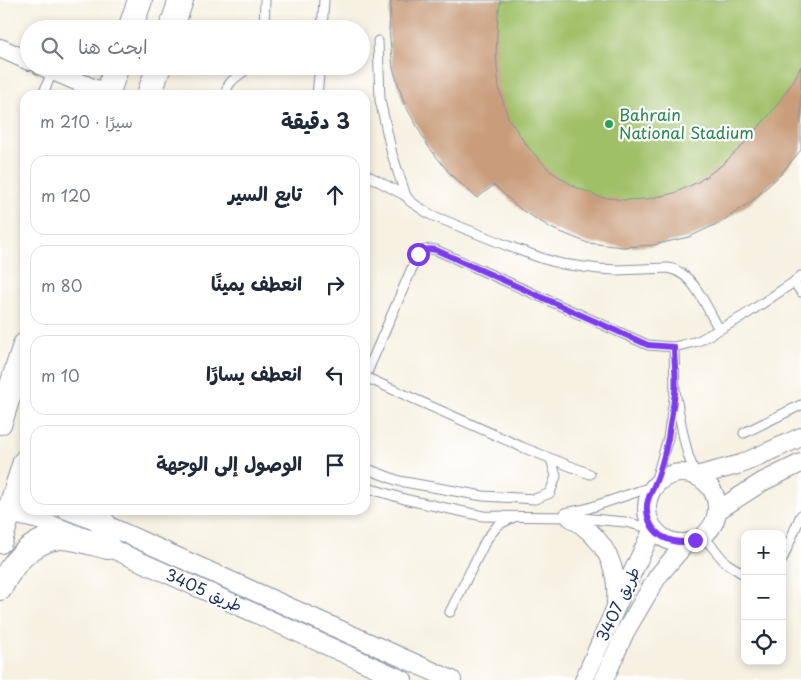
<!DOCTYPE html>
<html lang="ar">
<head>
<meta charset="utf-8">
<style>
	:root { --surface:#fff; --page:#f6f6f7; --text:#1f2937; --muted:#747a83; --line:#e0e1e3 }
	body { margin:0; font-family:"Playpen Sans","Playpen Sans Arabic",sans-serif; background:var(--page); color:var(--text); direction:rtl }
	.controls { position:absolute; right:15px; bottom:15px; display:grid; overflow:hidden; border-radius:10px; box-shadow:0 2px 8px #0003 }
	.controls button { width:45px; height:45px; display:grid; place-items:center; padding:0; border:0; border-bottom:1px solid var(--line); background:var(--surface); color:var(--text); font:25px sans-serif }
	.stop { position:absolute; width:15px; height:15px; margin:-11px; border:4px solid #7c3aed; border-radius:50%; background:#fff }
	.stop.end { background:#7c3aed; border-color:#fff; box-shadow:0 1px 5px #0008 }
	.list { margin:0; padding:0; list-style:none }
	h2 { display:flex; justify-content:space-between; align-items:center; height:65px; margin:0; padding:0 20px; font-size:21px }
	h2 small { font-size:16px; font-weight:400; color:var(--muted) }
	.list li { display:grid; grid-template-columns:32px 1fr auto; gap:15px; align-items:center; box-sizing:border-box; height:80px; margin:0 10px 10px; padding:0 10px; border:1px solid var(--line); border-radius:15px }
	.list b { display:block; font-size:19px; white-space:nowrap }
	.list em { font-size:16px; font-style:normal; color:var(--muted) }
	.icon { flex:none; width:28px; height:28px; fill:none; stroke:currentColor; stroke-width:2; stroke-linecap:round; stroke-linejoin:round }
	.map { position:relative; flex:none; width:801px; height:680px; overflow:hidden; direction:ltr }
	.search { position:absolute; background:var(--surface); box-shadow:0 2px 8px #0003; left:20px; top:20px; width:350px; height:55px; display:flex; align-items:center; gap:12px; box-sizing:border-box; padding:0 18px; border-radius:28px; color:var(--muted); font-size:19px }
	.panel { position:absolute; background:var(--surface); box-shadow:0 2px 8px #0003; left:20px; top:90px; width:350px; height:425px; border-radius:15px; direction:rtl }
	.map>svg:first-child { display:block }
	.green { fill:#a0c068; stroke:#5e7863 }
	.building { fill:#c99d7c }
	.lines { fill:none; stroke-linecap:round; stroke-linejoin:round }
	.service-casing { stroke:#8890a0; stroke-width:11 }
	.minor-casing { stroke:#8890a0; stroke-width:20 }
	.secondary-casing { stroke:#8890a0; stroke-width:26 }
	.service { stroke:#fff; stroke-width:9 }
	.minor { stroke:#fff; stroke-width:18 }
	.secondary { stroke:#fff; stroke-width:24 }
	.route { stroke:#7c3aed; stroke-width:6 }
	.leisure-dot { fill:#2e9e5b; stroke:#fff; stroke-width:2 }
	.labels { text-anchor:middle; stroke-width:4.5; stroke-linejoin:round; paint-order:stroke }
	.leisure-label { font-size:16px; fill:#27864d; stroke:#fff; text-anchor:start }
	.street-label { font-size:16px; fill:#1b2f5e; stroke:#fff }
</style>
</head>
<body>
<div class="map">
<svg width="801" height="680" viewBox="0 0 801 680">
	<rect width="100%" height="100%" fill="#fff"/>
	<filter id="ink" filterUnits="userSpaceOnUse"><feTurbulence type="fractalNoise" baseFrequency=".02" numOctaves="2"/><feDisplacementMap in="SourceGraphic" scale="10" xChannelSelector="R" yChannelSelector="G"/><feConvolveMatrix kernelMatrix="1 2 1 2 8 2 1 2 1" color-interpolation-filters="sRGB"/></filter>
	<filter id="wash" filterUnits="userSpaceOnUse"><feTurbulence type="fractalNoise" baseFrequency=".0096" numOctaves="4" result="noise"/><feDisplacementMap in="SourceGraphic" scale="20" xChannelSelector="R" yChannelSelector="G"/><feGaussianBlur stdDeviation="1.12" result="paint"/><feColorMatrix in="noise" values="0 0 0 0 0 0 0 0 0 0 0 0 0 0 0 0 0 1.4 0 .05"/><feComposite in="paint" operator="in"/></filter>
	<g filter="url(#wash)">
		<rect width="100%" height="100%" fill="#f6f1e1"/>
		<polygon class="green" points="391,0 801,0 801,150 778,177 752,201 721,222 689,237 653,245 623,247 494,185 477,198 404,103 393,68 389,29"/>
		<g id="blocks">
			<polygon class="building" points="391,0 501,0 498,15 496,55 499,89 509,119 528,147 550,171 575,187 600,197 624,200 647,199 674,193 698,182 722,165 743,145 770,114 793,82 801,66 801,150 778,177 752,201 721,222 689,237 653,245 623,247 588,243 553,229 520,209 494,185 477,198 451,175 428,146 404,103 393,68 389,29"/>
		</g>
	</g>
	<g filter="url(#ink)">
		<use href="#blocks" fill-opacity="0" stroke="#8890a0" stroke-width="1"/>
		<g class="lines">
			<g class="service-casing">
				<g id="service">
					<polyline points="264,29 265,0"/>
					<polyline points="322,29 324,0"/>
					<polyline points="378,41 380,100 392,154 406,196"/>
					<polyline points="43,95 52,71"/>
					<path d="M226,95C226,80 241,75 250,66"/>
					<polyline points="317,95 320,66"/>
					<path d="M365,174L406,196L411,202L431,215L508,246L544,259L562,264L599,269L617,270L668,268C673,269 678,271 682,274C697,283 710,314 719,329"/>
					<polyline points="794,282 801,292"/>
					<polyline points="674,347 675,392 683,434 688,455 696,476"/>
					<polyline points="744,433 801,405"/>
					<polyline points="365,468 399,481 483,496 535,499 550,493 556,476 551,459"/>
					<path d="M590,474L522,447L365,377L418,254C424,249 429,248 436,250L648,345L674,347L698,341L742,317L794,282L801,276"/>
					<polyline points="365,487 408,500 483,516 570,517 625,522 653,529"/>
					<polyline points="565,513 586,509 654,486 668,438 675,392"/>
					<polyline points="703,536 726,563 745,575"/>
					<polyline points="782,560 801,515"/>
					<polyline points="450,612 486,540 498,525 514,517"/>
				</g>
			</g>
			<g class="minor-casing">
				<g id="minor">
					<polyline points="0,48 29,61"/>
					<polyline points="41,66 107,94"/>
					<circle cx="682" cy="508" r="35"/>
					<polyline points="696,476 741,464 801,437"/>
					<polyline points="67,510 104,524 452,680"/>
					<polyline points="0,511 39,520 108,547 403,680"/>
					<polyline points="717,511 762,482 801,463"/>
					<path d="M570,517C603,537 619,564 616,603"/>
					<polyline points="584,680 616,607 653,529"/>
					<polyline points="604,680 625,632 658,576 686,543"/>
				</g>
			</g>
			<g class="secondary-casing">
				<g id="secondary">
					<polyline points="130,29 140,0"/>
					<polyline points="171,29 181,0"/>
					<polyline points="107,95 117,66"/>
					<polyline points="149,95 159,66"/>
					<polyline points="0,422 25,345"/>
					<polyline points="85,510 104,524"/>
					<polyline points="0,541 25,462"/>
					<path d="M0,588C12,563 30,541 59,537C72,536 95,544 108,547"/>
				</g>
			</g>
			<use href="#service" class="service"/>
			<use href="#minor" class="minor"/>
			<use href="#secondary" class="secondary"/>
		</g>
	</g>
	<g class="lines" filter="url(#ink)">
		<path class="route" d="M418,254C424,249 429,248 436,250L648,345L674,347C674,362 677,379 675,393C673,408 670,424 668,438C665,453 660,472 654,486C650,495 646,501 647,511C650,537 673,546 695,540"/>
	</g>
	<circle class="leisure-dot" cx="609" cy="124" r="5"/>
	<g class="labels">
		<g class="leisure-label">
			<text x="619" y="121">Bahrain<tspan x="619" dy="18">National Stadium</tspan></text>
		</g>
		<g class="street-label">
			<text transform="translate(204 590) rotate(24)" y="6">طريق 3405</text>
			<text transform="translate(618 604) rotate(-65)" y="6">طريق 3407</text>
		</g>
	</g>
</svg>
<div class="controls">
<button>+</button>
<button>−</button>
<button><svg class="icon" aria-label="locate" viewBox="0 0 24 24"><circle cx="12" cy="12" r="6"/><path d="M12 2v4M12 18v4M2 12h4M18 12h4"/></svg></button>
</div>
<div class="stop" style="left:418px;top:254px"></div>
<div class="stop end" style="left:695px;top:540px"></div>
<div class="search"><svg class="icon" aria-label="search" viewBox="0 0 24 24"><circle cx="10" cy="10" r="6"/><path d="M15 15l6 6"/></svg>ابحث هنا</div>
<section class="panel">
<h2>3 دقيقة<small>سيرًا · 210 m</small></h2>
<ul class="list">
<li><svg class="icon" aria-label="ahead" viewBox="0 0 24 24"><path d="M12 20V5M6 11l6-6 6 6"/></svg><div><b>تابع السير</b></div><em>120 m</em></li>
<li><svg class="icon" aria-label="right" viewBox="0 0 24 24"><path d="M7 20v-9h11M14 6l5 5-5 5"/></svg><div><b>انعطف يمينًا</b></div><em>80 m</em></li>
<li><svg class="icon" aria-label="left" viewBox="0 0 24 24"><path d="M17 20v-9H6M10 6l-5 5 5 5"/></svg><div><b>انعطف يسارًا</b></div><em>10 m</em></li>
<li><svg class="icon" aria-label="arrive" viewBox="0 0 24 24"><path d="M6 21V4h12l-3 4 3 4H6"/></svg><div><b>الوصول إلى الوجهة</b></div></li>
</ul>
</section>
</div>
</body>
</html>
